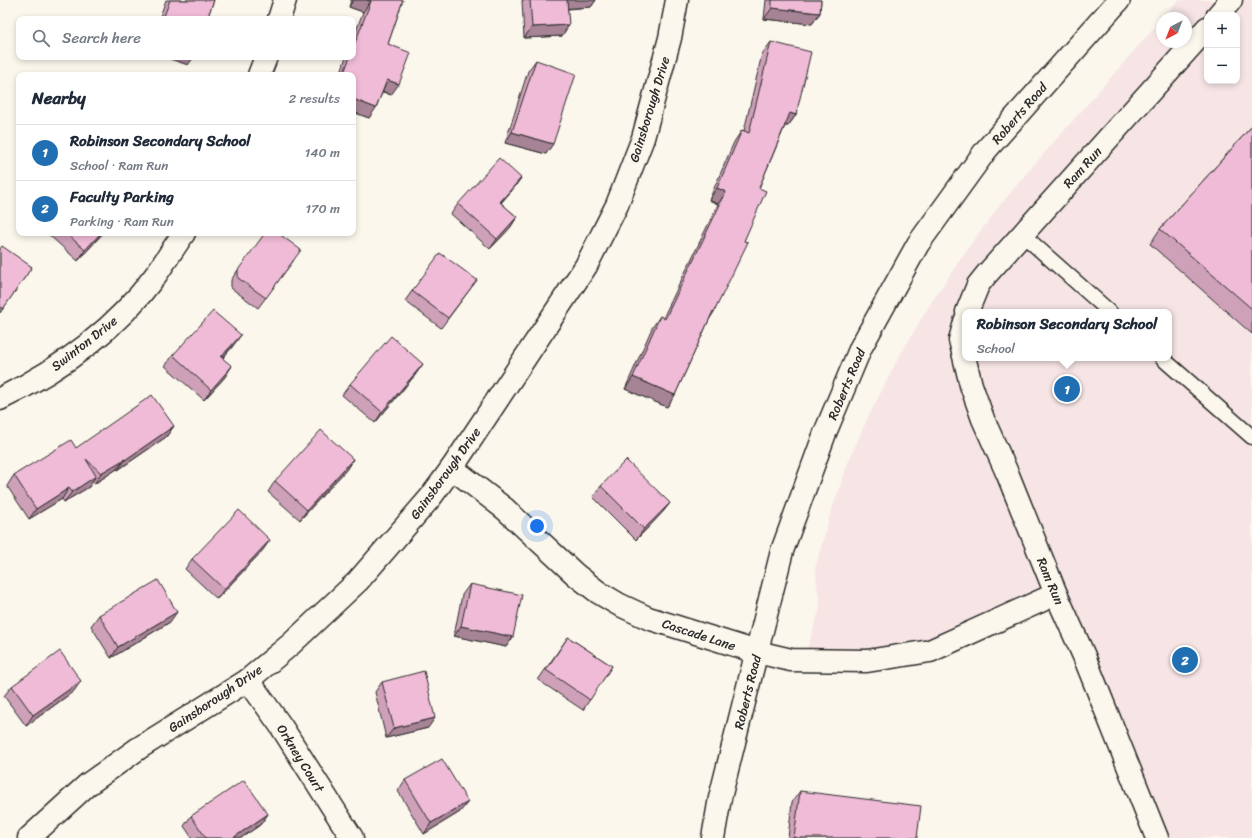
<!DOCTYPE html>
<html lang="en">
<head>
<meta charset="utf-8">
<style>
	:root { --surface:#fff; --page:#f6f6f7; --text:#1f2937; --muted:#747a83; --line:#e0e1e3; --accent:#1f6fb2 }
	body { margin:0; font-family:Sriracha,sans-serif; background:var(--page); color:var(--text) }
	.controls { position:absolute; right:12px; top:12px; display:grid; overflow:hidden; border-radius:8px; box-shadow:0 2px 6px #0003 }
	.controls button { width:36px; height:36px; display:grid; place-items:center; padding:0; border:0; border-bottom:1px solid var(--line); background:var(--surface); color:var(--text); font:20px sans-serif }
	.compass { position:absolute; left:1156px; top:12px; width:36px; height:36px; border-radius:50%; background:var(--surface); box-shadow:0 2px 6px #0003; rotate:222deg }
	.you { position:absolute; left:537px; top:526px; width:14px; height:14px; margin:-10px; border:3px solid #fff; border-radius:50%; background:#1a73e8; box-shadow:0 0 0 6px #1a73e833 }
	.badge { display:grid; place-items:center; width:26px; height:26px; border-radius:50%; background:var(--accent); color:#fff; font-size:13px; font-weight:700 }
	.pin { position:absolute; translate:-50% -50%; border:2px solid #fff; box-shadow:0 1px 4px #0006 }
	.popup { position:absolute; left:962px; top:309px; width:210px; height:52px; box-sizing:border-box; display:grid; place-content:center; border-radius:8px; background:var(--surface); filter:drop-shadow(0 1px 3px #0005); font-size:13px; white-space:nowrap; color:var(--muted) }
	.popup b { font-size:15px; color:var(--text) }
	.popup::after { content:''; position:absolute; left:50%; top:100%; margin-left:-8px; border:8px solid transparent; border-top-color:var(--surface) }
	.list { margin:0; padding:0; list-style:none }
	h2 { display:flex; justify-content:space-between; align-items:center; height:52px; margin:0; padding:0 16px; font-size:17px }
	h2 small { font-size:13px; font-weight:400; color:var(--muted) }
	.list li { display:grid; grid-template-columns:26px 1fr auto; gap:12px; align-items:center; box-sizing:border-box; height:56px; padding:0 16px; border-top:1px solid var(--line) }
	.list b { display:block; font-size:15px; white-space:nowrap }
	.list p { margin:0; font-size:13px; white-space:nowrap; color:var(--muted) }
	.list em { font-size:13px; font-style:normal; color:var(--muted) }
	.icon { flex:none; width:22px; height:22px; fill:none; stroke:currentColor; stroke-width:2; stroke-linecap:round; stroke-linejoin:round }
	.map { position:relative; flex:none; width:1252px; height:838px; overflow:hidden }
	.search { position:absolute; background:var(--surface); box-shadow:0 2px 6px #0003; left:16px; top:16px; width:340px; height:44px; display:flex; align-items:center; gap:10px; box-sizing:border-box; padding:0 14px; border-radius:8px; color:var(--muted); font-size:15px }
	.panel { position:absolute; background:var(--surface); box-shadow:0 2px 6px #0003; left:16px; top:72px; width:340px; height:164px; border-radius:8px }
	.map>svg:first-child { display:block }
	.built { fill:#f7e5e6; fill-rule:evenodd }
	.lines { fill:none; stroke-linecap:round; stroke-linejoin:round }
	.service-casing { stroke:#2b2b2b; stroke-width:17 }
	.minor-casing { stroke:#2b2b2b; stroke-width:25 }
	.secondary-casing { stroke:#2b2b2b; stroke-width:25 }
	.service { stroke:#fbf7ec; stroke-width:14 }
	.minor { stroke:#fbf7ec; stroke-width:22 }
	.secondary { stroke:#fbf7ec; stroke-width:22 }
	.wall { fill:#cea1b9; stroke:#2b2b2b }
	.shaded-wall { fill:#a78396; stroke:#2b2b2b }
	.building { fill:#efbbd7; stroke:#2b2b2b }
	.labels { text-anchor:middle; stroke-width:3; stroke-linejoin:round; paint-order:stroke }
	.street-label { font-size:13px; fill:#2b2b2b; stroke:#fbf7ec }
</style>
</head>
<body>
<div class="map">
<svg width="1252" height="838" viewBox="0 0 1252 838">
	<rect width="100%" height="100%" fill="#fbf7ec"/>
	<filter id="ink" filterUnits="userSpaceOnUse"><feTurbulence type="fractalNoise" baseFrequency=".025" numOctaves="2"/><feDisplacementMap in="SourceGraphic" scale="8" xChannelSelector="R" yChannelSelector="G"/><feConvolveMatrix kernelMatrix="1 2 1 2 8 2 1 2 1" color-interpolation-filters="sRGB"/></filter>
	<g filter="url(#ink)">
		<path class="built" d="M1179,0H1252V838H1148L1055,607L930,652L803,662L820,608L815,569L829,518L848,463L866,421L899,357L927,309L963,255L997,209L1025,175L1162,19V42H1186V18H1163ZM1207,15H1237V81H1207ZM965,312H1169V358H965Z"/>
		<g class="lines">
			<g class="service-casing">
				<g id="service">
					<polyline points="1022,234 1110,312"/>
					<polyline points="1162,358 1252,437"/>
				</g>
			</g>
			<g class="minor-casing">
				<g id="minor">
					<polyline points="1218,15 1231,0"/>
					<polyline points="279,19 285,0"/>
					<polyline points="259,75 266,57"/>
					<polyline points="967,312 978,285 986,275 1207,28"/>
					<polyline points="965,322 960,340 971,385 983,419 1008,475 1056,594 1084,656 1157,838"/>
					<path d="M0,399C59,370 116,329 155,276C165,262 174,247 184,233"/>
					<polyline points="452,468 505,509 576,575 598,592 618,604 648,618 757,652 791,660 867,661 930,651 1056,594"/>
					<polyline points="248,680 281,726 352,838"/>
					<polyline points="29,838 87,785 139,748 248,680 291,644 358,581 430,498 452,468 586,266 617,205 643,138 670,38 677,0"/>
				</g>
			</g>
			<g class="secondary-casing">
				<polyline id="secondary" points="713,838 720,798 782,551 825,433 861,347 918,244 986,150 1119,0"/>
			</g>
			<use href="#service" class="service"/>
			<use href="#minor" class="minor"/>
			<use href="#secondary" class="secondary"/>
		</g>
		<g class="wall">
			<polygon points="166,0 214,0 207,19 159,19"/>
			<polygon points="351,0 403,0 388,44 391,95 383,92 369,118 353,112 353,75 340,75 346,57 353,57 353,39 363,12 349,7"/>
			<polygon points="522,0 596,0 591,7 568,9 562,36 524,38"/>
			<polygon points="766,0 821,0 820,13 812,24 764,19"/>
			<polygon points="771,42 796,115 788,126 785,126 759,188 744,241 714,312 709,320 675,395 667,407 625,389 652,328 660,316 663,318 718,204 709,200 734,142 742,130 744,131 762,54"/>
			<polygon points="536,60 546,154 505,143 528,71"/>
			<polygon points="1252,126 1252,334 1150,244 1160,229"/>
			<polygon points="514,188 501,203 517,217 510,228 490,249 451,214 458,204"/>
			<polygon points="51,233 103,233 78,261 49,235"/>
			<polygon points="0,249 32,267 0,313"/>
			<polygon points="294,260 258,308 231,288 231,280 238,270"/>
			<polygon points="477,280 441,328 405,301 412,291"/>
			<polygon points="233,346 223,358 225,377 204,400 165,366 173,355"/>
			<polygon points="416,374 375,423 342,395 350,384"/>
			<polygon points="174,426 166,437 118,470 117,469 94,484 92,482 89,487 64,502 62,499 29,519 7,486 14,475 76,448"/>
			<polygon points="353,459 346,470 300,520 268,492 275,481"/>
			<polygon points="601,486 670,503 662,513 636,540 593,497"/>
			<polygon points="263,550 217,599 185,569 192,559"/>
			<polygon points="470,584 513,637 506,647 454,636 462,595"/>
			<polygon points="99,615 170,622 111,658 91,626"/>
			<polygon points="568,637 612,666 583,710 538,680"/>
			<polygon points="382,682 428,728 386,738 375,692"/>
			<polygon points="12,686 74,691 26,726 4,696"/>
			<polygon points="405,780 460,812 424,834 398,791"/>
			<polygon points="800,791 917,838 788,838 792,802"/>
			<polygon points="268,814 260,825 241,838 192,838 184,826 191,816"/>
		</g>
		<g class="shaded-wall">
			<polygon points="353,0 367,0 371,1 363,12 349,7"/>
			<polygon points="566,0 596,0 591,7 560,9"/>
			<polygon points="772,8 820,13 812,24 764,19"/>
			<polygon points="569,25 562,36 524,38 532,27"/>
			<polygon points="164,57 194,57 188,65"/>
			<polygon points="387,80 399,84 391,95 380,90"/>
			<polygon points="353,99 376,108 369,118 353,112"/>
			<polygon points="790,113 796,115 788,126 782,125"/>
			<polygon points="512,132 553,144 546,154 505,143"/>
			<polygon points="521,178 514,188 492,212 500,202"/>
			<polygon points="717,188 726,192 718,204 709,200"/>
			<polygon points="517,217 510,228 490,249 497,239"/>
			<polygon points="101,233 103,233 78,261 85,250"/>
			<polygon points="241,335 233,346 214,367 221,357"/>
			<polygon points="423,364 416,374 375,423 382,412"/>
			<polygon points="232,366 225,377 204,400 211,390"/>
			<polygon points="633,377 675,395 667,407 625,389"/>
			<polygon points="174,426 166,437 118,470 125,460"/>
			<polygon points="125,459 117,469 94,484 101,473"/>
			<polygon points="353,459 346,470 300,520 307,510"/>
			<polygon points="96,476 89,487 64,502 72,492"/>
			<polygon points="69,488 62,499 29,519 36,509"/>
			<polygon points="670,503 662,513 636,540 644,529"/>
			<polygon points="270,540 263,550 217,599 224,589"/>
			<polygon points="177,612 170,622 111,658 118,647"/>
			<polygon points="461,626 513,637 506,647 454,636"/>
			<polygon points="81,681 74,691 26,726 33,715"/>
			<polygon points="435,718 428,728 386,738 394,728"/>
			<polygon points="468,802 460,812 424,834 431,823"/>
			<polygon points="268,814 260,825 241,838 233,838"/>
		</g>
		<g class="building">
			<polygon points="170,0 214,0 207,19 163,19"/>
			<polygon points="367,0 403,0 388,44 411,53 399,84 387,80 376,108 353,99 353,75 343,75 350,57 353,57 353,48 371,1"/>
			<polygon points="530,0 567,0 569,25 532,27"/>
			<polygon points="772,0 821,0 820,13 772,8"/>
			<polygon points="771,42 811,52 796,115 790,113 759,188 766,191 744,241 748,242 714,312 713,311 675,395 633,377 660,316 665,319 726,192 717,188 742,130 749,133"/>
			<polygon points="536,60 576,74 553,144 512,132"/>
			<polygon points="1252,126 1252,309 1160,229"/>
			<polygon points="499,158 521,178 500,202 517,217 497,239 458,204"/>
			<polygon points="66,233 101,233 85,250"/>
			<polygon points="265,233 278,233 301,250 266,298 238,278 238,270"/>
			<polygon points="2,246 32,267 3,309 0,307 0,249"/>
			<polygon points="440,253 477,280 448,318 412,291"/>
			<polygon points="213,311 241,335 221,357 232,366 211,390 173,355"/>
			<polygon points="391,336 423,364 382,412 350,384"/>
			<polygon points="152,395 174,426 125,460 125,459 101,473 86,459 96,476 72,492 69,488 36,509 14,475 71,440 76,448"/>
			<polygon points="321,430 353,459 307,510 275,481"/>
			<polygon points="626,460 670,503 644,529 601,486"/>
			<polygon points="239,510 270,540 224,589 192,559"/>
			<polygon points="158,580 177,612 118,647 99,615"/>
			<polygon points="470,584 522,595 513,637 461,626"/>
			<polygon points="568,637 612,666 590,700 546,670"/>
			<polygon points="60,651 81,681 33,715 12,686"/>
			<polygon points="424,671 435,718 394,728 382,682"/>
			<polygon points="442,759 468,802 431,823 405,780"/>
			<polygon points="244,780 268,814 233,838 206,838 191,816"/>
			<polygon points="800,791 921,806 917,838 794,838"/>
		</g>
	</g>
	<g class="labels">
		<g class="street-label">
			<text transform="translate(649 109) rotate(-73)" y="5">Gainsborough Drive</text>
			<text transform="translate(1019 113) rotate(-49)" y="5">Roberts Road</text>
			<text transform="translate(1082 167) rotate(-48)" y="5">Ram Run</text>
			<text transform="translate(84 343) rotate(-38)" y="5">Swinton Drive</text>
			<text transform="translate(846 384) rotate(-67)" y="5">Roberts Road</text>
			<text transform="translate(445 473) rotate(-54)" y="5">Gainsborough Drive</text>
			<text transform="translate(1051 581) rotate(67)" y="5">Ram Run</text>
			<text transform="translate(699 634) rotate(18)" y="5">Cascade Lane</text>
			<text transform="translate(747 692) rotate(-76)" y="5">Roberts Road</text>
			<text transform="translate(215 698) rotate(-34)" y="5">Gainsborough Drive</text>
			<text transform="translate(301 758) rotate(58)" y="5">Orkney Court</text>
		</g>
	</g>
</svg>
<div class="controls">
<button>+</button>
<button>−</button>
</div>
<svg class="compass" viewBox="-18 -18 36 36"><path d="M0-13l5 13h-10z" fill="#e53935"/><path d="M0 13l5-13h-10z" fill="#747a83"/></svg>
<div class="you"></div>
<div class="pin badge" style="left:1067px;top:389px">1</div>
<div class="popup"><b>Robinson Secondary School</b>School</div>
<div class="pin badge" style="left:1185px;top:660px">2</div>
<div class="search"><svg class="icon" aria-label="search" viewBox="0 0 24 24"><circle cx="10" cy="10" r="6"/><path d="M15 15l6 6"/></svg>Search here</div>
<section class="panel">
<h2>Nearby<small>2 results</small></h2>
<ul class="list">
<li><span class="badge">1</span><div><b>Robinson Secondary School</b><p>School · Ram Run</p></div><em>140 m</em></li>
<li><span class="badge">2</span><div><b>Faculty Parking</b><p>Parking · Ram Run</p></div><em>170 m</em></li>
</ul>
</section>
</div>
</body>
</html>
